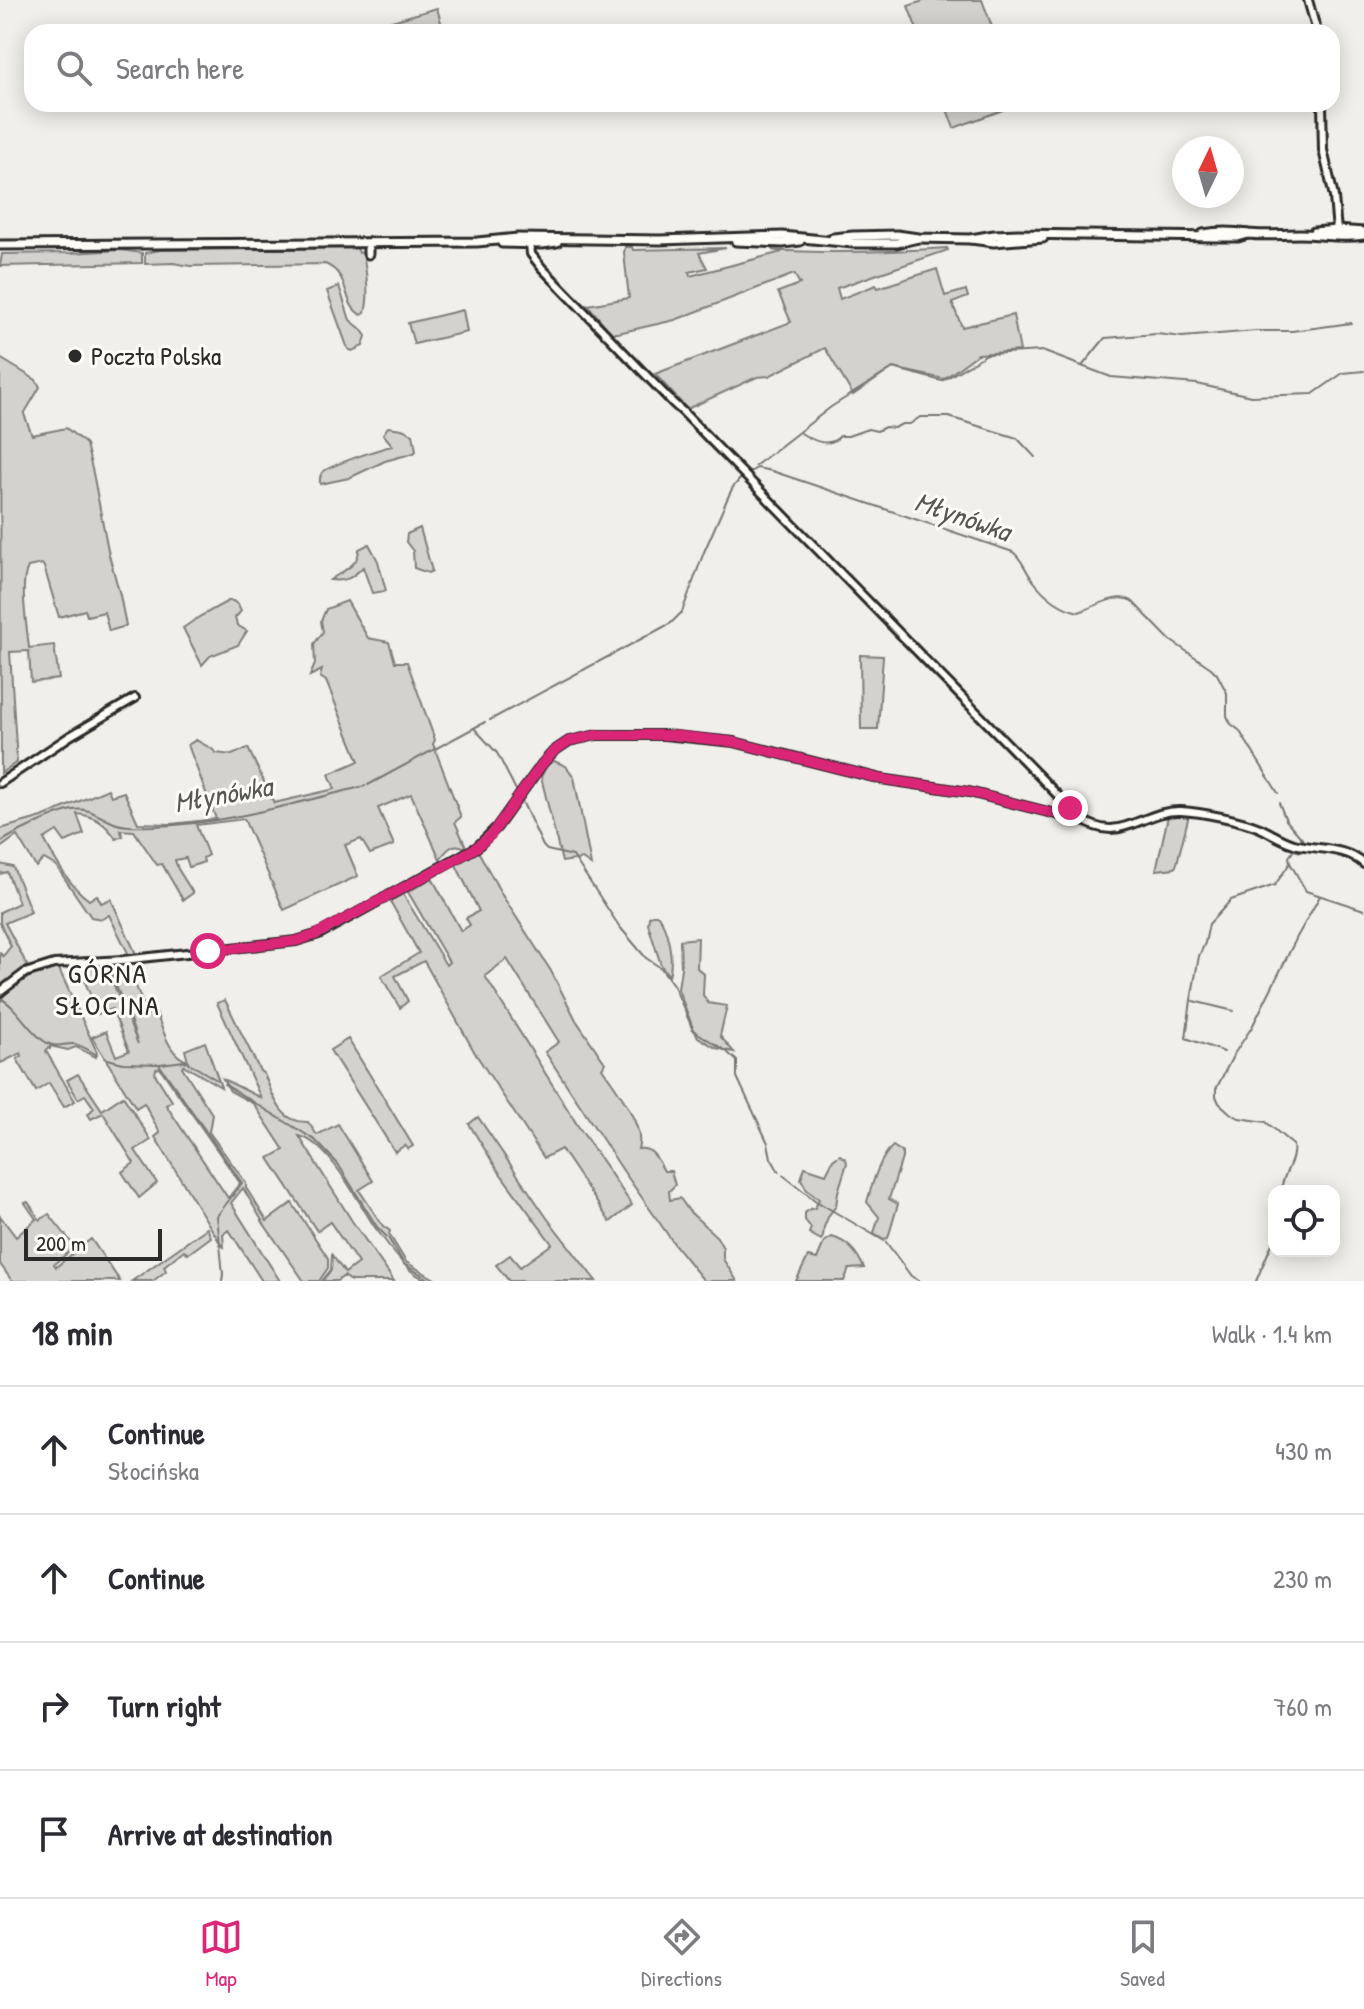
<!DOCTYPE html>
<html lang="en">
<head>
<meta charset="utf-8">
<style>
	:root { --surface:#fff; --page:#f7f7f7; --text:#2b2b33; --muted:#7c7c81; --line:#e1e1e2; --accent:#db2777 }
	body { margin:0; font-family:"Patrick Hand",sans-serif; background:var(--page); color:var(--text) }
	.controls { position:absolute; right:24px; bottom:24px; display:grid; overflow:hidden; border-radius:16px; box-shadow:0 4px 20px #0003 }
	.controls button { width:72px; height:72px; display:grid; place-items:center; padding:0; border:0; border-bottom:2px solid var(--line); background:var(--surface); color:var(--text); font:40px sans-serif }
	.compass { position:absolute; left:1172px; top:136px; width:72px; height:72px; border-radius:50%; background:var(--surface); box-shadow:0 4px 20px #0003; rotate:5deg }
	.scale { position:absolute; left:24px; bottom:20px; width:138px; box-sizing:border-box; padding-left:8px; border:4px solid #2b2b2b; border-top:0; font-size:22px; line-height:28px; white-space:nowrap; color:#2b2b2b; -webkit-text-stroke:6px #fdfcf7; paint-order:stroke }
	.stop { position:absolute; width:24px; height:24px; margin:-18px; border:6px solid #db2777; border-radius:50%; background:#fff }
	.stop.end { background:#db2777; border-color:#fff; box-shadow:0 2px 8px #0008 }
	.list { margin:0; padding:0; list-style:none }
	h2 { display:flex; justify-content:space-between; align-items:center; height:104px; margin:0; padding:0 32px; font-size:34px }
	h2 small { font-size:26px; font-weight:400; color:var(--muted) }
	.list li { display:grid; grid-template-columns:52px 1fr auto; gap:24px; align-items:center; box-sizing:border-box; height:128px; padding:0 32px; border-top:2px solid var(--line) }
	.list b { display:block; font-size:30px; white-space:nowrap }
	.list p { margin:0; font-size:26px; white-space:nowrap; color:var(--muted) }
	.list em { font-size:26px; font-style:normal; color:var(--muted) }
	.icon { flex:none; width:44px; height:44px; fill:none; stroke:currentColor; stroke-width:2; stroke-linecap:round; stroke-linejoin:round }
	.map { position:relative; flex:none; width:1364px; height:1281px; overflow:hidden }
	.search { position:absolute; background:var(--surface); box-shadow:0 4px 20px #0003; left:24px; right:24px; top:24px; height:88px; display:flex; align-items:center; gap:20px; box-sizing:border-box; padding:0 28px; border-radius:24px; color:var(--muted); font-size:30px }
	.sheet { height:616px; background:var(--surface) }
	nav { display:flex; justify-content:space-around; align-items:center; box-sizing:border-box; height:112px; border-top:2px solid var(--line); background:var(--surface); font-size:22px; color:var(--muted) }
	nav a { display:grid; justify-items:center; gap:4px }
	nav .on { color:var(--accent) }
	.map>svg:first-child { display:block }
	.green { fill:#d3d2cf; stroke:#7f7e7d; stroke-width:2; fill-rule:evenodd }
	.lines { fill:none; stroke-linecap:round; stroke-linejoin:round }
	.stream { stroke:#777775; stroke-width:2 }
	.secondary-casing { stroke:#2b2b2b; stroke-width:12 }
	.primary-casing { stroke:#2b2b2b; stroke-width:13 }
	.secondary { stroke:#fdfcf7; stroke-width:6 }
	.primary { stroke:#fdfcf7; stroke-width:7 }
	.route { stroke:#db2777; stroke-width:10 }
	.poi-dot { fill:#2b2b2b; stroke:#fdfcf7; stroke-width:3 }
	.labels { text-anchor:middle; stroke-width:6; stroke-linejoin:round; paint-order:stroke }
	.poi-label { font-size:26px; fill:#2b2b2b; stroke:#fdfcf7; text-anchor:start }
	.water-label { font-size:28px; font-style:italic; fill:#575756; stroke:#fdfcf7 }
	.neighbourhood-label { font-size:28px; letter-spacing:2px; fill:#2b2b2b; stroke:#fdfcf7 }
</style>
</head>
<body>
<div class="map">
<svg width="1364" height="1281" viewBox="0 0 1364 1281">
	<rect width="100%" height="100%" fill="#f0efeb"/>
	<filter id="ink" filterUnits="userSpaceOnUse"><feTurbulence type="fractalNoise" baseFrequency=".0125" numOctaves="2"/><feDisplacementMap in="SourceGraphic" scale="16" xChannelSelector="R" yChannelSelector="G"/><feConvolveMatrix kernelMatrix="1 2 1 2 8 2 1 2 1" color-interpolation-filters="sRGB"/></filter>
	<g filter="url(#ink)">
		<g class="green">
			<polygon points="926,0 982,0 994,32 918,32 908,6"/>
			<polygon points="437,8 442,26 423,32 373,32 371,27"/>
			<polygon points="945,104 1019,104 954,128"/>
			<path d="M625,247H632L633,250L726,248L699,253L707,268L689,272L690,276L782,252L772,250C830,254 889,252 947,248L948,250L837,288L840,299L876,285L878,288L937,269L945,296L966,290L968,297L952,303L962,327L1013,315L1020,351L978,354L944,379L893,368L853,395L825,348L769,376L757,377L687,409L655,374L791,322L778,292L800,284L794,274L675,320L618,333H611L588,305L629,298L624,253Z"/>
			<path d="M357,248L359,253L363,252C366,271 370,295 365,313L361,315C341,304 352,275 325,264L190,266L173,263L145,264V253L160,250Z"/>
			<polygon points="121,250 142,253 142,263 0,266 2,254 71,253"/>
			<polygon points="339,286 350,320 361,329 366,336 363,346 352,351 348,349 327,291"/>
			<polygon points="463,310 467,332 414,344 408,323"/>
			<path d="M0,358L36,380L40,387L24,414L32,435L66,428L86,444L93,473L109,555L120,595L126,626L109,631L104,612L87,616L85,610L59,617L44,567L42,564L28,567C19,584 27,627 29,648L54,645L59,679L31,682L29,651L10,652L17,762L1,773Z"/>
			<path d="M388,427L402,429L413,434L416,451L414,453L385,461L349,478L320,484C320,479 319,476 323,472C328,466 384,447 393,446L383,434Z"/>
			<polygon points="420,528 432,571 428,573 414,568 413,551 406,542 407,534"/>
			<path d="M369,544L378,561L386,591L372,593L363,567C352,578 346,582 330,580C342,571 359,566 359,549Z"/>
			<polygon points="228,601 233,601 238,605 241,611 235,618 237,625 247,631 238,645 210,656 202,665 183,628 199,617"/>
			<path d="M347,601L368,638L389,642L395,662H407L435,740L433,744L461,817L455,822L467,849C454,841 448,848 440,859L411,794L378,808L394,845L370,854L361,839L345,845L358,876L284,910L244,819L196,825L208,855L203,858L204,862L189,867L186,858L175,860L178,869L193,893L183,900L162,864L157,865L134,831L120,830L123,836L116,839C106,824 96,816 77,814L84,834L65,842L57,831L44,839C55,860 69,886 89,900L97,895L101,903L111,899L136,954V956L130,957L109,915L102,919L91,917L56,866L44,859L36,867L17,836L0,848V829L42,817L108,789L111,796L124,792L138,823L171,824L216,819L188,745L196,740L212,749L216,753L232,755L248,748L274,803L335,789L329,774L359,761L326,681L320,677L322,670L310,676L315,664L314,644L323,632L321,621L326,609Z"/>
			<polygon points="860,655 883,656 878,729 861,729"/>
			<polygon points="554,761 566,766 574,777 591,865 582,859 562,862 541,777 547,765"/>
			<polygon points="1174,815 1187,815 1188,819 1177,863 1175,868 1156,870 1168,816"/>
			<path d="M478,851L502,895L551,971L576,1020L605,1063L602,1068C615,1087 646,1126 638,1149C653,1147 657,1159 664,1171H671L675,1185L669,1191L670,1200L680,1198L689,1211L717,1237L723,1248V1259L737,1281H704L675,1245L624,1172L545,1052L559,1042L507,959L485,976L578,1126L632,1205L610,1222L561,1149L544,1158L475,1053L424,961L395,976L408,1001L400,1008L381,976L419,953L390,901L403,894L446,965L449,962L408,892L432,878L461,931L470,925L466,918L479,911L456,865Z"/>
			<polygon points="0,864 13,867 31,912 5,923 28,967 14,976 0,989 0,953 3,956 11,946 0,923 0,912 19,903 7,872 0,874"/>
			<path d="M652,915H658C668,929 674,959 669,976L661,965L648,924L649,917Z"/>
			<polygon points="698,938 697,968 704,974 703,995 708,1003 727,1006 720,1036 734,1052 716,1048 698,1037 693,1028 678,989 681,968 680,940"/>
			<path d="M124,965L128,966L147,1014L156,1013C163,1029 169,1056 188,1061L185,1050L205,1042L221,1087L183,1065L182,1067L212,1114L209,1132L246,1183V1188L267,1221L292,1203L328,1258V1268L319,1281H304L264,1224L243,1188L231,1203L280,1281H262L229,1230L223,1234L224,1247L222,1246L155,1137L160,1133L144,1103L136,1108L92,1037L106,1031L116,1056L129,1051L112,1009L98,1014L79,967L106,966L138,1044L131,1022L108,966ZM160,1068L240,1183L228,1198L166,1105L172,1101L155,1074L156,1069Z"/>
			<polygon points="58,967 97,1052 96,1057 76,1047 68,1050 50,1046 50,1049 48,1048 46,1051 75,1101 64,1107 49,1083 36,1091 17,1059 22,1056 21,1053 1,1063 0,1061 0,1002 5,994 15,985 18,986 18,983 33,975"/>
			<path d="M225,1000L260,1071L264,1074C274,1096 279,1123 308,1122L317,1135L338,1124L373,1181L359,1190L383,1226L390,1231L389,1234L406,1262L438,1281C415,1281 401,1262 389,1246C384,1239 379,1233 374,1226C358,1201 328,1142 299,1136L352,1221L394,1281H351L344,1276L337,1281H322L331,1270L332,1255L345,1273L358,1263L330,1222L317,1231L269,1158L284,1150L254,1104L230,1091L223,1079L261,1098L217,1003Z"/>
			<polygon points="348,1039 413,1146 408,1149 405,1145 395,1152 330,1050"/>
			<polygon points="78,1074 102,1110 123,1096 151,1140 135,1150 157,1183 139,1198 122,1172 134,1163 103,1113 91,1119 88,1114 94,1108 85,1095 78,1099 67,1080"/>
			<polygon points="478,1117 547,1218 596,1281 509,1281 496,1265 510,1255 520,1267 552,1244 497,1169 469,1124"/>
			<path d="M893,1146L902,1152V1158L889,1199L898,1204L888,1238L884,1239L874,1233L879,1217L867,1202C872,1185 879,1158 893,1146Z"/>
			<polygon points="840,1155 846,1159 847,1163 838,1192 836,1206 829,1215 824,1227 823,1237 821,1240 809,1233 811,1228 805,1220 805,1213 810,1209 815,1208 819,1199 807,1190 801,1179 805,1167 826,1174 833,1160"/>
			<polygon points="28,1202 40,1220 49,1214 75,1247 54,1264 56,1267 91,1239 120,1281 12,1281 0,1264 0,1216 16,1237 36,1219 25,1203"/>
			<polygon points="207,1228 211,1237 188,1254 184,1250 164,1266 166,1271 153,1281 132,1281"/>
			<path d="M832,1237C849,1242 857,1253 864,1268L849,1269L844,1281H796L808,1257L817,1259L824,1242Z"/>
		</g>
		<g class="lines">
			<g class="stream">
				<polyline points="1083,365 1105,338 1157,334 1182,337 1256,331 1292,331 1351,323"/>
				<path d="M799,432C812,440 828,449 840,436H848L868,429L877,431L885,427L894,428L902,424H910L920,417H949L1017,438L1035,457"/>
				<polyline points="755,466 831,407 893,368 942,381 987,354 1042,351 1111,377 1197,384 1251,396 1313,394 1343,373 1364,371"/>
				<path d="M748,473L757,468L772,471L1013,552C1022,559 1025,570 1032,579C1044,595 1059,608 1079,612C1095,607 1117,592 1132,601L1170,640L1211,668L1217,674L1227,693V716L1231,724L1239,730L1278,793"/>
				<polyline points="490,720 671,623 682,612 704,552 729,495 733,487 742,477"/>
				<polyline points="474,728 497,753 517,792"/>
				<polyline points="368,785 485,722"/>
				<polyline points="521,799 543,846 547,850 573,856 619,926 646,958 661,968 674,986 693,1030 726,1051 737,1061 737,1077 768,1143 771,1158 779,1172"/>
				<polyline points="1279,803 1286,820 1304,841"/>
				<path d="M0,843C11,834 58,813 72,810C90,807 97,816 112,822C124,828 141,826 154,826C226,824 295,803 365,786"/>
				<polyline points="1302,849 1301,852 1294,850 1289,857 1290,863 1306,891 1364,910"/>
				<path d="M0,998C18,1007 29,1033 47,1043C57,1048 63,1044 73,1044C80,1044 90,1051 97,1055"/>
				<polyline points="1193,1001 1234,1011"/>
				<polyline points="1224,1052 1186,1038 1191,1000 1199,956 1205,943 1209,924 1231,900 1275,885 1290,863"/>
				<polyline points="104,1058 123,1063 159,1064 242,1183 217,1216 223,1274 222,1281"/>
				<polyline points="160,1064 185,1061 217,1080"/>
				<polyline points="224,1084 315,1140 338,1164 377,1227 389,1239 404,1264 432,1281"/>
				<polyline points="783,1175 816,1201 886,1242 911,1276 919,1281"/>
				<path d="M1281,1191C1282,1174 1296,1161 1293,1145L1266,1122L1239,1118L1230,1113L1219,1103L1216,1096V1089L1234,1054L1252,1027L1297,937L1320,896"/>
				<polyline points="1256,1281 1274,1239"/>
			</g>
			<g class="secondary-casing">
				<g id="secondary">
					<polyline points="1308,0 1317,32"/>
					<polyline points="1322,104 1323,150 1334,197 1337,231"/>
					<path d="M530,244L531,254L542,268L674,404L683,412L1080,818C1120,847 1143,809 1181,811C1201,812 1241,820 1260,828C1271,833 1281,840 1294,844C1318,850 1344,846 1364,864"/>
					<polyline points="0,783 70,736 135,698"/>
					<polyline points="0,992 25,973 54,964 123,960 296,941 319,934 477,847 497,827 542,764 554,751 569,741 597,735 664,735 734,742 881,779 969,792 1076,819 1080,818"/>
				</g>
			</g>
			<g class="primary-casing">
				<g id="primary">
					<polyline points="1314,232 1336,230 1364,232"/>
					<path d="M1203,234C1219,231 1232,231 1248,234C1264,236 1283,234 1300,234C1323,234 1340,239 1364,235"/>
					<polyline points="833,238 853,236 897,235 918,238 971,239 994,242 1043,238"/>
					<polyline points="971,239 994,235 1018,234 1218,237 1238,237 1248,234"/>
					<polyline points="736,241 783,243 800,241"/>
					<polyline points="502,243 542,244 557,242"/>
					<polyline points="0,245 477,242 518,238 660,240 782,236 853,243 897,243 918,238"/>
					<polyline points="368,249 368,254"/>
				</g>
			</g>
			<use href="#secondary" class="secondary"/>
			<use href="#primary" class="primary"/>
		</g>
	</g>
	<g class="lines" filter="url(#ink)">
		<polyline class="route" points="208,951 296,941 315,935 457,859 477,847 491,835 542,764 554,751 569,741 597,735 671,735 734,742 881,779 969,792 1076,819 1080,818 1070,808"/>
	</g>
	<circle class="poi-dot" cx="75" cy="356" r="8"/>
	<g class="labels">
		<g class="poi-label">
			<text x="91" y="365">Poczta Polska</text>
		</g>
		<g class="water-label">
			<text transform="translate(963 516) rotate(19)" y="10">Młynówka</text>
			<text transform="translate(223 794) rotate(-10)" y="10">Młynówka</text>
		</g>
		<g class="neighbourhood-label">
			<text x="108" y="983">GÓRNA<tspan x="108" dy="32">SŁOCINA</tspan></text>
		</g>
	</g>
</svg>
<div class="controls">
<button><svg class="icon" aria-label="locate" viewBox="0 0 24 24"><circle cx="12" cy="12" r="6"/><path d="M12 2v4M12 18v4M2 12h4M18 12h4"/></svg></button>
</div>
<svg class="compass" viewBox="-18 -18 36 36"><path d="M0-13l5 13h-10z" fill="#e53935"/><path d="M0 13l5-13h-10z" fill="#7c7c81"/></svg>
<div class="scale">200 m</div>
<div class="stop" style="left:208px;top:951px"></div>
<div class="stop end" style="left:1070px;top:808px"></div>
<div class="search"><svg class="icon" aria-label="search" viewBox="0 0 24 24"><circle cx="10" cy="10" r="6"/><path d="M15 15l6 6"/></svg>Search here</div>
</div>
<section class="sheet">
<h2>18 min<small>Walk · 1.4 km</small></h2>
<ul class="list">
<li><svg class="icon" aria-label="ahead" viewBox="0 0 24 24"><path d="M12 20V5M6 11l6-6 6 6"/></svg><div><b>Continue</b><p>Słocińska</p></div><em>430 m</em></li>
<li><svg class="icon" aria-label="ahead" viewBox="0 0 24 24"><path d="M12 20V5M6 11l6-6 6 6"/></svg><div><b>Continue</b></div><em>230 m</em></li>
<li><svg class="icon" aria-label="right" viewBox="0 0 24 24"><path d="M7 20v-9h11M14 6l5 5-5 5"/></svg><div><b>Turn right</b></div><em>760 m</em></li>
<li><svg class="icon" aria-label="arrive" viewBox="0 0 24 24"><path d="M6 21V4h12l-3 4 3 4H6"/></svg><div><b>Arrive at destination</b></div></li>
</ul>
</section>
<nav>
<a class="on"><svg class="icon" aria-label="map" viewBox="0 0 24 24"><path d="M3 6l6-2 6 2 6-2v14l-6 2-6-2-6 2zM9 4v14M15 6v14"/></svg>Map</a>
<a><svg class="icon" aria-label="directions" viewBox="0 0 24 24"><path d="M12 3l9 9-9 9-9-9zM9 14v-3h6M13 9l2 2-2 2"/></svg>Directions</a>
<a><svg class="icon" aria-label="saved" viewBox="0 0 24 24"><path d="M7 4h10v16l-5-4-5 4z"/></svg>Saved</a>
</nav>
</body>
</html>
